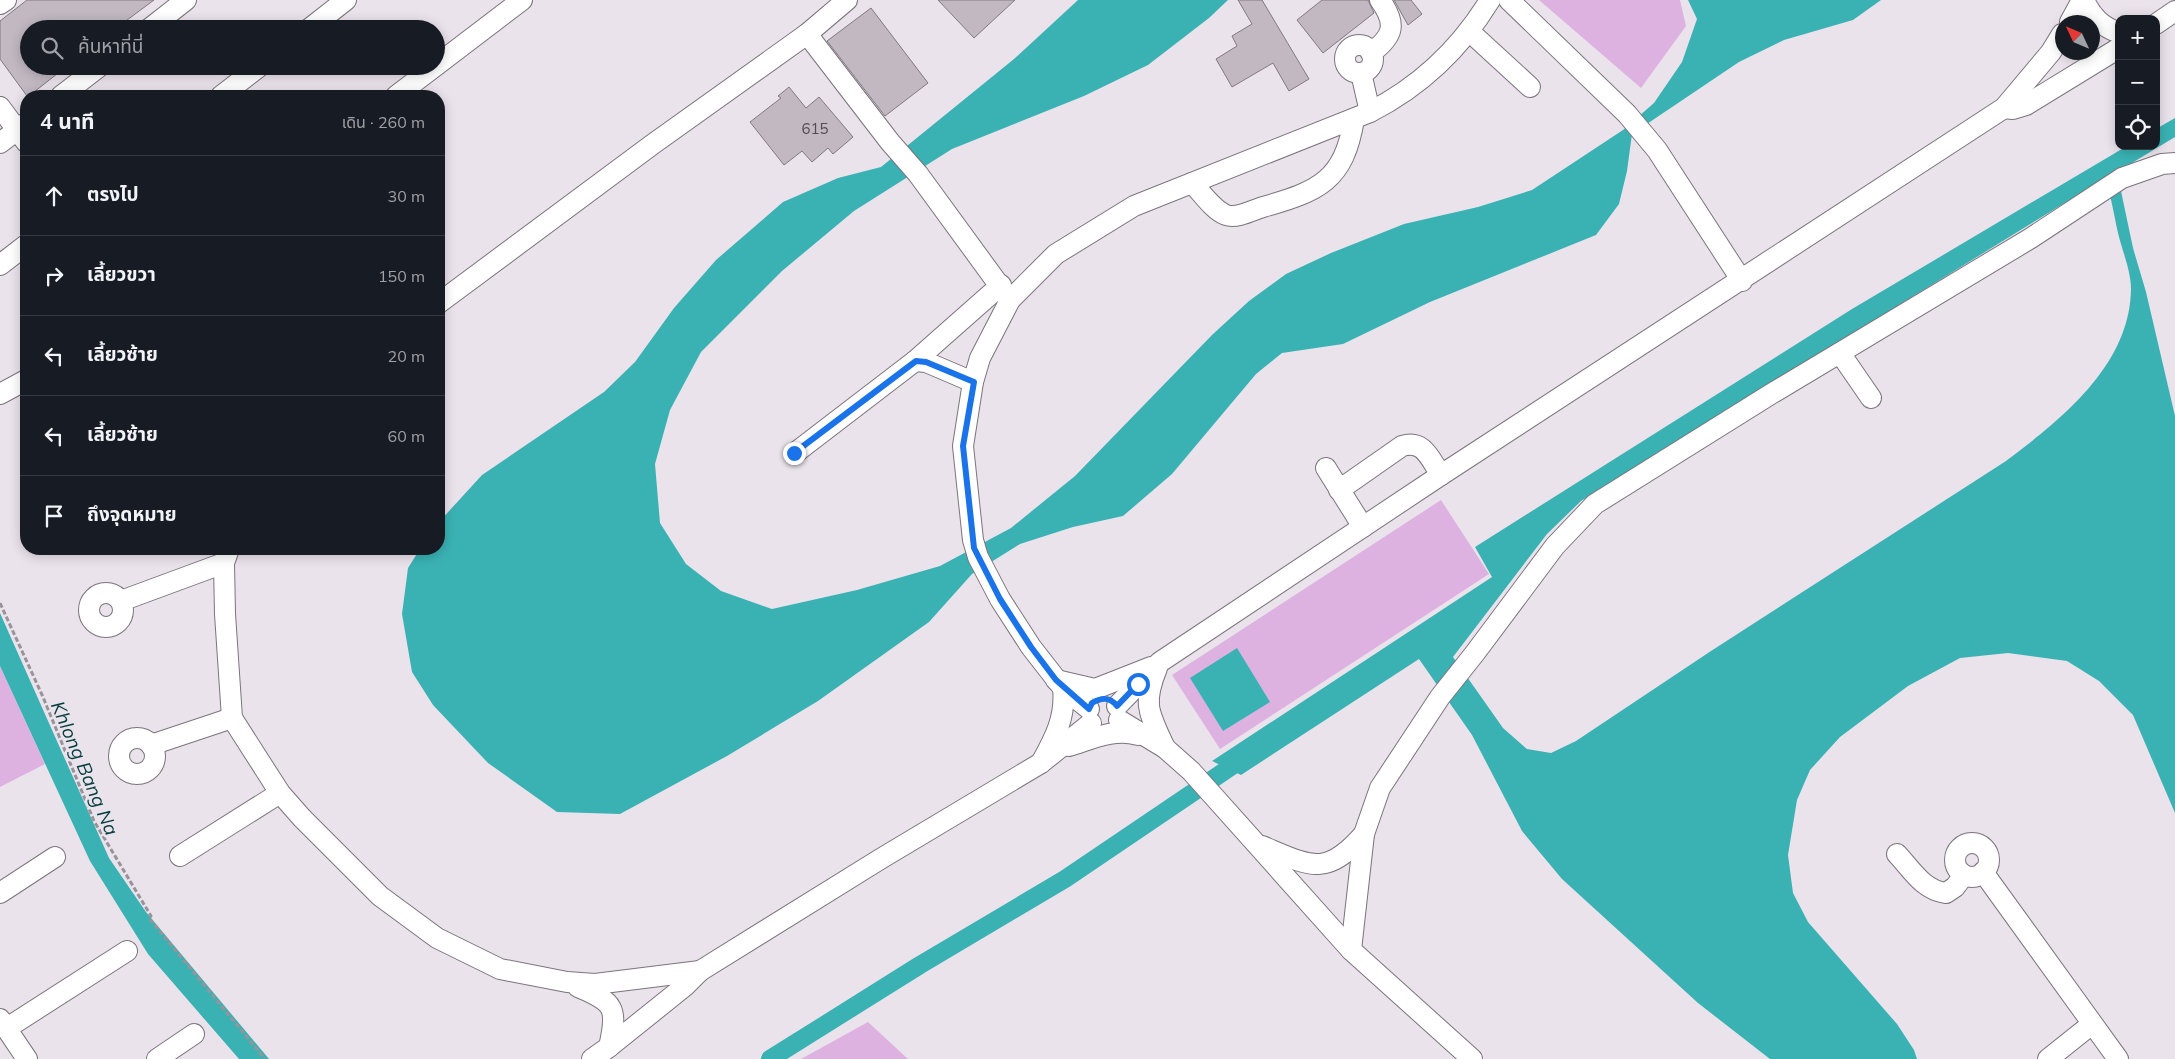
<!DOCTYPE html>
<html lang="th">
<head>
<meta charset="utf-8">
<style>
	:root { --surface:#171b24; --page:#20242c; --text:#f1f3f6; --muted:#9ea1a6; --line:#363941 }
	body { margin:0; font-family:Mulish,"Noto Sans Thai",sans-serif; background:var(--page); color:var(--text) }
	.controls { position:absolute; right:15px; top:15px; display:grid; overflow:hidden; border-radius:10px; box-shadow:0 2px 12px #0003 }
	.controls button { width:45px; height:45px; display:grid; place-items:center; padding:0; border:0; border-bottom:1px solid var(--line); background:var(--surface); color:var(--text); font:25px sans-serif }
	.compass { position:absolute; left:2055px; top:15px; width:45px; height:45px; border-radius:50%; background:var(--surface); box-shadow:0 2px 12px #0003; rotate:314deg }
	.stop { position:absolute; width:15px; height:15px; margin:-11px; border:4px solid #1a73e8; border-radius:50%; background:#fff }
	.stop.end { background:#1a73e8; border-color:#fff; box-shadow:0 1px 5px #0008 }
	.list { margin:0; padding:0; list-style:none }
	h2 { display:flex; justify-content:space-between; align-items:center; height:65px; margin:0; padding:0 20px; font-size:21px }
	h2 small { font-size:16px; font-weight:400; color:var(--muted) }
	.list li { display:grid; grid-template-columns:32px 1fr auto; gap:15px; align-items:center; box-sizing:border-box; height:80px; padding:0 20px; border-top:1px solid var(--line) }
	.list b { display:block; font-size:19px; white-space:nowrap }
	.list em { font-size:16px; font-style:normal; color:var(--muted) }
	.icon { flex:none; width:28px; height:28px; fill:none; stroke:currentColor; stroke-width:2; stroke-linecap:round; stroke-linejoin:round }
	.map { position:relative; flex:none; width:2175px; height:1059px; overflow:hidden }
	.search { position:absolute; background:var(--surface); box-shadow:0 2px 12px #0003; left:20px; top:20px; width:425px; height:55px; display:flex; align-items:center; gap:12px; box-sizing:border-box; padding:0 18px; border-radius:28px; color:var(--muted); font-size:19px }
	.panel { position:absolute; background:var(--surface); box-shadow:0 2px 12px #0003; left:20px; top:90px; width:425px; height:465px; border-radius:20px }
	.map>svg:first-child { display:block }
	.green { fill:#ddb2e1 }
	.water { fill:#3ab2b4; fill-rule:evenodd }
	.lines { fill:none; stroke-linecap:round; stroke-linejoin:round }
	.canal { stroke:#3ab2b4; stroke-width:18 }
	.building { fill:#c1b8c1; stroke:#817982 }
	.minor-casing { stroke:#7b747c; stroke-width:22 }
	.path { stroke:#999399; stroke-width:3; stroke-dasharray:5 2.5; stroke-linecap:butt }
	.minor { stroke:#fff; stroke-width:20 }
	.route { stroke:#1a73e8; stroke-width:6 }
	.labels { text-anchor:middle; stroke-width:5; stroke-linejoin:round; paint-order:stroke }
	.number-label { font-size:15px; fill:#504c50 }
	.water-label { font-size:19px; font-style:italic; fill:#053e3e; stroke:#ebe3ec }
</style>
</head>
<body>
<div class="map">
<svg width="2175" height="1059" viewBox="0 0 2175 1059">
	<rect width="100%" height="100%" fill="#ebe3ec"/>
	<g class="green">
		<polygon points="1539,0 1680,0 1686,26 1641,88"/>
		<polygon points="1441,500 1489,574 1220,749 1172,675"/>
		<polygon points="0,666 45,764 0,787"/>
		<polygon points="868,1022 908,1059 801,1059"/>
	</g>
	<g class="water">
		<polygon points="1078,0 1228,0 1209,18 1148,65 1084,96 952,149 854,211 782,271 701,352 670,410 655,464 660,523 686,564 721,591 772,609 857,590 940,566 1011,528 1075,476 1212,335 1249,301 1286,274 1331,253 1404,224 1478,207 1532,190 1623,130 1654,103 1682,62 1697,19 1688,0 1881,0 1853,20 1784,40 1739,62 1632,134 1627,171 1619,204 1596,235 1430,302 1343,344 1282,353 1256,374 1172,474 1123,516 1073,527 1020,544 972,574 929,622 818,701 727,756 620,814 557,812 488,763 433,705 412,672 402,614 408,568 420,549 439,549 439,522 482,475 604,392 635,362 674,308 716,260 783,202 838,178 881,167 1014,59"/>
		<path d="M2175,118V137L2117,172L2133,248L2146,292L2175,416V813L2133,715L2099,681L2067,661L2008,653L1960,658L1908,686L1840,737L1810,770L1797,800L1788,855L1793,893L1808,922L1897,1024L1914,1050L1917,1059H1770L1698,1003L1562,879L1522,831L1472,735L1419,659L1241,775L1212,761L1492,577L1475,547L1852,309L2127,146H2156V129ZM2105,178C2111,195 2114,215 2118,233C2122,250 2131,271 2131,289C2130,365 2062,419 2006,461L1711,651L1576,741L1551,753L1527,749L1503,728L1453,657L1547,534L1581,501Z"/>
		<polygon points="0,613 109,858 146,912 269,1059 239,1059 148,954 90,861 0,666"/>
		<polygon points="1237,648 1270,702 1223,731 1190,678"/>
	</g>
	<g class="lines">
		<polyline class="canal" points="770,1059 920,965 1065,879 1235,764"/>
	</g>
	<g class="building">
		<polygon points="27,0 154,0 115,29 29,29 29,66 67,66 29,96 27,96 0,59 0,21"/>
		<polygon points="938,0 1015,0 974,38"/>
		<polygon points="1238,0 1262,0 1309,79 1289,91 1273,63 1232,87 1216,59 1237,46 1232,36 1252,24"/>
		<polygon points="1322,0 1368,0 1374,13 1323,53 1297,20"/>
		<polygon points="1394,0 1411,0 1422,14 1408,25"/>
		<polygon points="871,8 928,83 885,116 827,41"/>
		<polygon points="789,87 806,108 819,97 853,137 833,154 828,148 812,162 802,151 784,165 750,122 781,98 778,96"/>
	</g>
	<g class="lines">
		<g class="minor-casing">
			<g id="minor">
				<polyline points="1509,0 1627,114 1657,150 1742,281"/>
				<path d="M2084,0C2092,17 2101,26 2119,33"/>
				<polyline points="0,4 6,0"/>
				<polyline points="2070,22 2082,0"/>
				<polyline points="2156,24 2175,11"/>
				<polyline points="149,29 186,0"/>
				<polyline points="309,29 346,0"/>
				<polyline points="1469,31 1530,87"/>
				<polyline points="807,34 890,142 918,174 1010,300"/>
				<circle cx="1359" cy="59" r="14"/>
				<path d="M1371,53C1394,36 1397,24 1380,0"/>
				<polyline points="1361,73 1370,112"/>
				<polyline points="61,96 100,66"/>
				<polyline points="221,96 260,66"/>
				<polyline points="396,96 522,0"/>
				<polyline points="0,107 26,142"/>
				<polyline points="2004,108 2013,109 2026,105 2119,48"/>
				<polyline points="0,143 26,123"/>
				<path d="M1192,183C1202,193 1213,210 1226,215C1237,219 1253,210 1263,207C1319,191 1344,181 1354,119"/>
				<polyline points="0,265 26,245"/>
				<polyline points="439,303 653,144 807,34 847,0"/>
				<polyline points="1840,353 1871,398"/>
				<polyline points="915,361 926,362 973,382"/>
				<polyline points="0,394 26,380"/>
				<polyline points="795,453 915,361 1001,285"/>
				<polyline points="1326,468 1363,527"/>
				<path d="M1339,490L1402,446C1424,439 1430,459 1441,475"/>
				<polyline points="229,549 224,563 225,614 232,718 280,793 302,818 380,896 437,938 500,969 567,982 595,984 700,971"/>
				<circle cx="106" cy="610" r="17"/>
				<polyline points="121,601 224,563"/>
				<path d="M1157,668C1142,705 1149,713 1165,748"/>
				<polyline points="1056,680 1095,689 1151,667"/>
				<polyline points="1063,688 1089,709"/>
				<polyline points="1117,706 1160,662 1441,475 2004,108 2051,52 2062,34"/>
				<polyline points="1119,720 1165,748 1191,771 1351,950 1472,1059"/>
				<circle cx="137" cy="756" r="18"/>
				<polyline points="151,745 232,718"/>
				<path d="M1069,746C1092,739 1114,728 1138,735"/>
				<path d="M1041,763C1055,738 1066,717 1063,688L1031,647L1000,599L978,557L973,540L963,446L973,382L980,358L1010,300L1056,254L1134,206L1370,112C1421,86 1460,49 1490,0"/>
				<circle cx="1972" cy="860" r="17"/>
				<path d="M1262,846C1310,866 1326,878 1364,834"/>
				<path d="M1897,854C1912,870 1923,890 1946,893L1955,887L1964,875"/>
				<polyline points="180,856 280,793"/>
				<polyline points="1983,872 2118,1059"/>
				<polyline points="0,893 55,857"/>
				<polyline points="1351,950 1364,834 1380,788 1440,697 1475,653 1555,546 1595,504 1771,394 2031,238 2122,178 2162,164 2175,163"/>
				<path d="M578,987C615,1002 618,1008 609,1047L592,1059"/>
				<polyline points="0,1019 27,1059"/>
				<polyline points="7,1028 127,951"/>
				<polyline points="609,1047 685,986 700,971 882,858 1041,763 1091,723"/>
				<polyline points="157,1059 194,1034"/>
				<polyline points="2048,1059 2092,1024"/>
			</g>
		</g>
		<polyline class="path" points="0,603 43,697 94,821 151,916 149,918 265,1059"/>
		<use href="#minor" class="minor"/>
	</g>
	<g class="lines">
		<path class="route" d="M794,453L916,361L926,362L974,382L963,446L974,548L1000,599L1031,647L1056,680L1089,709L1092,703C1102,697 1110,697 1117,706L1138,684"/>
	</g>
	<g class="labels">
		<g class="number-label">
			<text x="815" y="134">615</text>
		</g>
		<g class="water-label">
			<text transform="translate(85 768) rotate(67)" y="7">Khlong Bang Na</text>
		</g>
	</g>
</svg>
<div class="controls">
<button>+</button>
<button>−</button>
<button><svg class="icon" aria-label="locate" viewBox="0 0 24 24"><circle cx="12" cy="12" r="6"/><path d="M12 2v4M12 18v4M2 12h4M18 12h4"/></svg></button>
</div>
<svg class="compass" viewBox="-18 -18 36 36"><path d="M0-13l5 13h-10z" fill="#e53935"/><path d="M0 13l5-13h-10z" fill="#9ea1a6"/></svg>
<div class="stop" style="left:1138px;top:684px"></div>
<div class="stop end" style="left:794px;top:453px"></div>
<div class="search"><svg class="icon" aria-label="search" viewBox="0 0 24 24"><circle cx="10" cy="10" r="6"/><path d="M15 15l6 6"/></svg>ค้นหาที่นี่</div>
<section class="panel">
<h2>4 นาที<small>เดิน · 260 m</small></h2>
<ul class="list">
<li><svg class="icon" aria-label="ahead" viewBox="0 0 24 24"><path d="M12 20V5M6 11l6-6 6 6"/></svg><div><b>ตรงไป</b></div><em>30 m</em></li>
<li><svg class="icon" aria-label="right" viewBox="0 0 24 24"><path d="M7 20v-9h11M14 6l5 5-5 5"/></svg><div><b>เลี้ยวขวา</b></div><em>150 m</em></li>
<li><svg class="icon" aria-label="left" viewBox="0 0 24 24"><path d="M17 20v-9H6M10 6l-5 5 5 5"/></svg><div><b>เลี้ยวซ้าย</b></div><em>20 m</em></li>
<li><svg class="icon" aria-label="left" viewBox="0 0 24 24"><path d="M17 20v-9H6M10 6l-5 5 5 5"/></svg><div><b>เลี้ยวซ้าย</b></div><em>60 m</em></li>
<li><svg class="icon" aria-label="arrive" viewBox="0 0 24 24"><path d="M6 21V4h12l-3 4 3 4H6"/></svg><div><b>ถึงจุดหมาย</b></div></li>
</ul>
</section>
</div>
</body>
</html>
